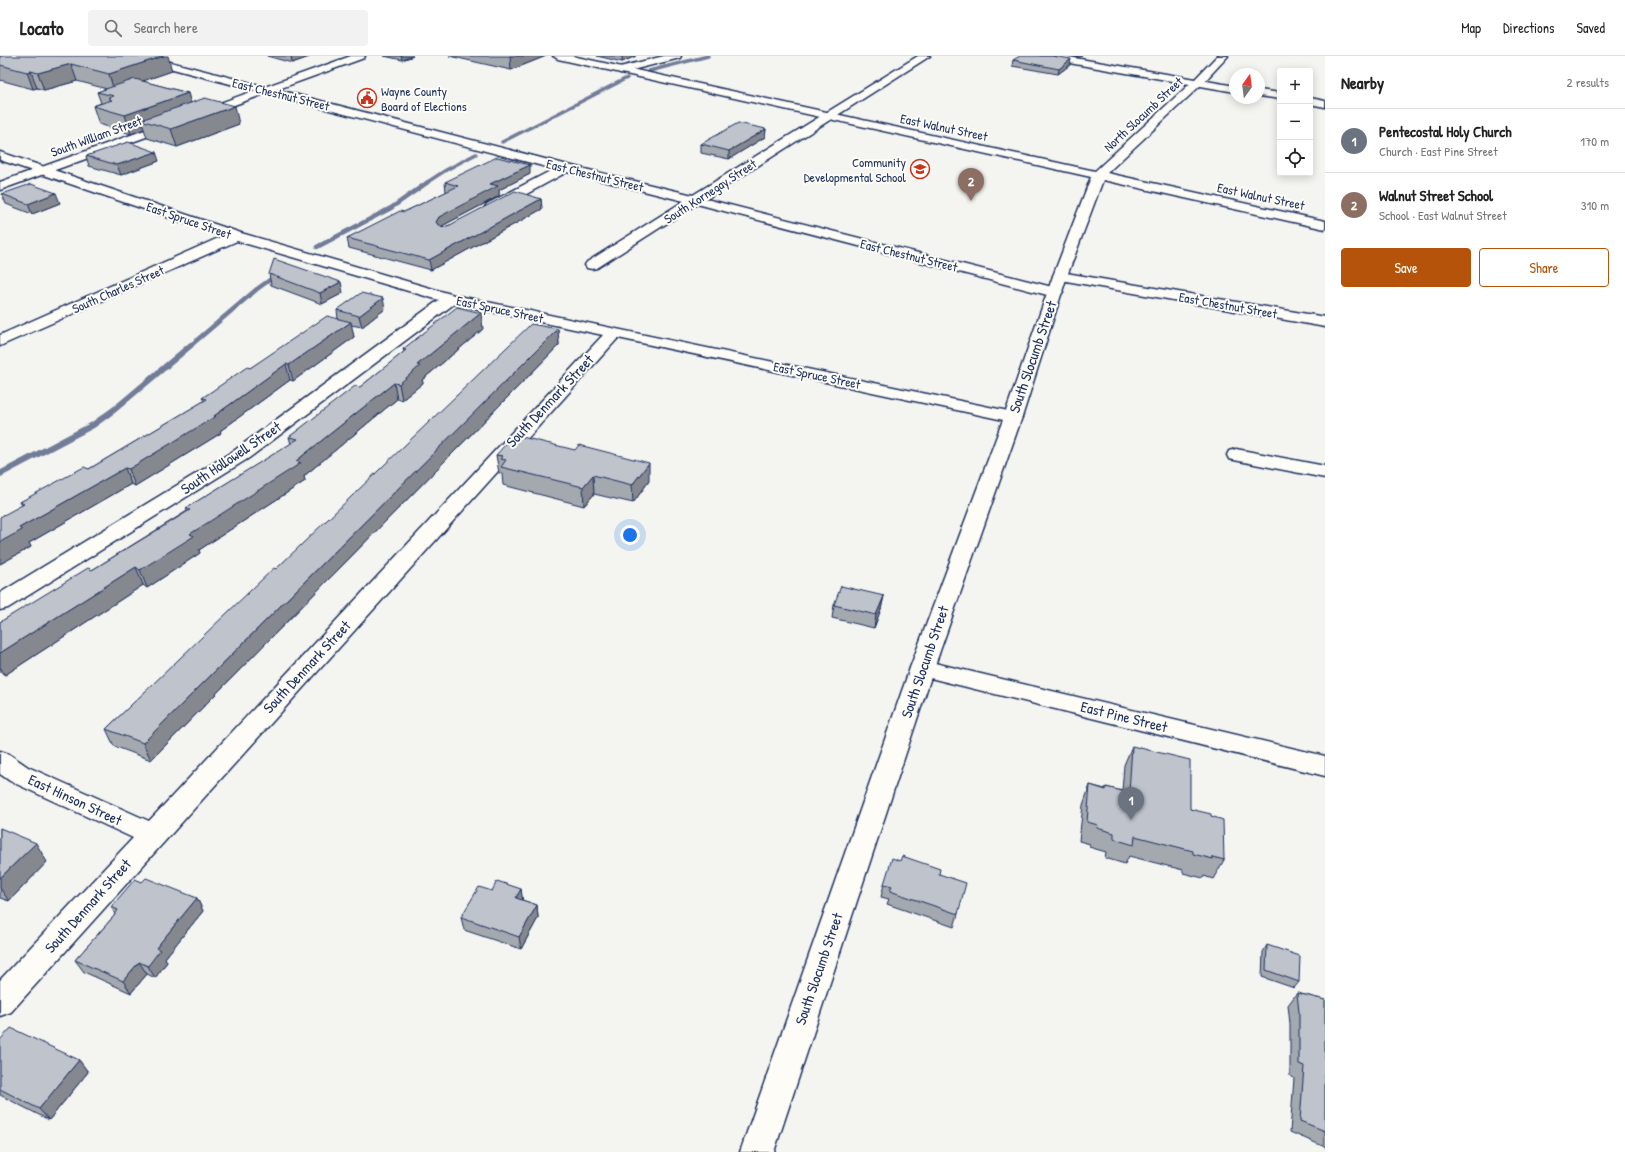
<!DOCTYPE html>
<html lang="en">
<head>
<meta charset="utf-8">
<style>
	:root { --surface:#fff; --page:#f2f2f2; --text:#222; --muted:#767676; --line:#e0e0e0; --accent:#b45309 }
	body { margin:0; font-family:"Patrick Hand",sans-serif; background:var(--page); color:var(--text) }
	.controls { position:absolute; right:12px; top:12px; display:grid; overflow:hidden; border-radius:4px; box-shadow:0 2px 10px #0003 }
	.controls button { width:36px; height:36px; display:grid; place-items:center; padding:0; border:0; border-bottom:1px solid var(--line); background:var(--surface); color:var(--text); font:20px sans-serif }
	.compass { position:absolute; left:1229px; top:12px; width:36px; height:36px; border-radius:50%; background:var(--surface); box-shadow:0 2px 10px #0003; rotate:14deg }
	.you { position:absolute; left:630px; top:479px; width:14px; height:14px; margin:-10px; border:3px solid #fff; border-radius:50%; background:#1a73e8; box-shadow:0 0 0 6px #1a73e833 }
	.badge { display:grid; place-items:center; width:26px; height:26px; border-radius:50%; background:var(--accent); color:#fff; font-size:13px; font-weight:700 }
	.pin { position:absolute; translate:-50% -33px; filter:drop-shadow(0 1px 2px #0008) }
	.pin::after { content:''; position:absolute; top:21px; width:14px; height:12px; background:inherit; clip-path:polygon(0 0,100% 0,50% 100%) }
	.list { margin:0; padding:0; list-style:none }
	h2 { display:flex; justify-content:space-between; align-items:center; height:52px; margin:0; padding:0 16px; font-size:17px }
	h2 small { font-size:13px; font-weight:400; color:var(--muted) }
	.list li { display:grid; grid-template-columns:26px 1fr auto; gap:12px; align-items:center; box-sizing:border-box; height:64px; padding:0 16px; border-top:1px solid var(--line) }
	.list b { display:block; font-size:15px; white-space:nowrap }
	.list p { margin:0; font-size:13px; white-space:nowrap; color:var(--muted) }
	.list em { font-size:13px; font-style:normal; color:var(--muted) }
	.actions { display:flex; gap:8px; padding:12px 16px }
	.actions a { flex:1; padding:9px 0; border:1px solid var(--accent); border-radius:4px; text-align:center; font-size:14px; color:var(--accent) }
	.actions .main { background:var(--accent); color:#fff }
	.icon { flex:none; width:22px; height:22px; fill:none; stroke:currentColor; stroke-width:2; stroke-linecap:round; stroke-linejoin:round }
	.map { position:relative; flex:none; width:1325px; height:1096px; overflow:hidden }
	header { display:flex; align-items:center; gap:24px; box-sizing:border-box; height:56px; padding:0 20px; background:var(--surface); border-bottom:1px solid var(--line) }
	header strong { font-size:19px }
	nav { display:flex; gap:22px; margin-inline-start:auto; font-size:14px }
	.search { width:280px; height:36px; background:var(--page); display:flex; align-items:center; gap:10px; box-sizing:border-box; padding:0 14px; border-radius:4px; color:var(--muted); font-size:15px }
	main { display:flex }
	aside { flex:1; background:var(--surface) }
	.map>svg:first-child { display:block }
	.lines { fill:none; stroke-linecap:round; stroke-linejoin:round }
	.stream-far2 { stroke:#717c98; stroke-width:3.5 }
	.stream-far1 { stroke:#717c98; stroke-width:4.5 }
	.stream { stroke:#717c98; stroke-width:6 }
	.minor-casing { stroke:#1b2f5e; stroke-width:3 }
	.tertiary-casing { stroke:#1b2f5e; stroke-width:3 }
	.minor { fill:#fdfcf7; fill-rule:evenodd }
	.tertiary { fill:#fdfcf7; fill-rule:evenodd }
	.wall { fill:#a4a8af; stroke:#1b2f5e }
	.shaded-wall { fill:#86888f; stroke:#1b2f5e }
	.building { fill:#bfc3cc; stroke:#1b2f5e }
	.labels { text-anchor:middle; stroke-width:4; stroke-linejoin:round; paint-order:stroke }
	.far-poi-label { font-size:13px; fill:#1b2f5e; stroke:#fdfcf7; text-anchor:start }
	.far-street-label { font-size:13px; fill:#1b2f5e; stroke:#fdfcf7 }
	.street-label { font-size:15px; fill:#1b2f5e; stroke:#fdfcf7 }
</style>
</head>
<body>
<header>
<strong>Locato</strong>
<div class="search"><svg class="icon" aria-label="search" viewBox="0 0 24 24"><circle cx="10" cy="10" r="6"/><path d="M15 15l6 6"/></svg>Search here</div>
<nav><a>Map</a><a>Directions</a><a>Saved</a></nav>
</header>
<main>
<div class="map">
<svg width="1325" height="1096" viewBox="0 0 1325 1096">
	<rect width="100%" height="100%" fill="#f4f4f1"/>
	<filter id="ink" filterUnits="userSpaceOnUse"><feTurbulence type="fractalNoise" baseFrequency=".025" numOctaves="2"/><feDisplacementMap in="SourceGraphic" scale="8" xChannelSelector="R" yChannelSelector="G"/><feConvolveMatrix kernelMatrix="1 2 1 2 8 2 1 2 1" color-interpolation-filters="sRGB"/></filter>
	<g filter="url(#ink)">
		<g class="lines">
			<g class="stream-far2">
				<polyline points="649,15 708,0"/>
				<polyline points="502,86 627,22"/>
				<polyline points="426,127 446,114 476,98"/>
			</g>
			<g class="stream-far1">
				<polyline points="317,191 391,152 428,126"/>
				<polyline points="190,290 257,233 278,218"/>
			</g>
			<polyline class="stream" points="0,418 93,369 115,353 191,289"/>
			<g class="minor-casing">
				<g id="minor">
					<polygon points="130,0 147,0 568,109 693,139 918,0 930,0 706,143 1060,233 1063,236 1060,239 1055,241 697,148 597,212 592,213 587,212 585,209 587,206 684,145 567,116 497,154 487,154 485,151 487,148 554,113 131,2"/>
					<polygon points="664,0 681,0 680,2 620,17 615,14 616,12"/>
					<polygon points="1041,0 1063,0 1235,30 1235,36 1046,3"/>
					<polygon points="1259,34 1280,37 1280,43 1259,40"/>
					<polygon points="1310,42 1325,45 1325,51 1310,48"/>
					<polygon points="0,96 241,177 454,239 1013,356 1019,357 1022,361 1019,365 1013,366 618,282 11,956 0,960 0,924 133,782 10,725 0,718 0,695 9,698 28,711 149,765 603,279 454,248 249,402 8,552 0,554 0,537 235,394 439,244 237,185 0,290 0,279 223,180 0,104"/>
					<polygon points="1060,216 1325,261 1325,271 1055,223 1053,220 1055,217"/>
					<polygon points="1236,393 1325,410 1325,422 1229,403 1227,399 1229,395"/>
					<polygon points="922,604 1325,700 1325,720 914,618 910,612 914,606"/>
				</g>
			</g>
			<g class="tertiary-casing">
				<g id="tertiary">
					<polygon points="351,0 365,0 364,2 0,134 0,126"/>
					<polygon points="553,0 572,0 1095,115 1194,24 1217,0 1228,0 1202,28 1107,117 1325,165 1325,173 1103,124 1067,220 1022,361 934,612 774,1096 740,1096 910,612 1004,361 1053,220 1091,121 558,3"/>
				</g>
			</g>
			<use href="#minor" class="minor"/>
			<use href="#tertiary" class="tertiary"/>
		</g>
		<g class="wall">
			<polygon points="0,0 172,15 142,25 188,37 190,47 239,68 177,91 147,82 144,73 131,78 99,68 93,50 101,47 97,36 107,33 77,25 44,34 37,32 33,33 0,24"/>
			<polygon points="267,0 312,0 292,7"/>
			<polygon points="384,0 413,0 402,4"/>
			<polygon points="449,0 546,0 511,14"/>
			<polygon points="597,0 636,0 622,6"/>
			<polygon points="1072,0 1082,0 1080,1"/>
			<polygon points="1013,4 1070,9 1058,18 1012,10"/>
			<polygon points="766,73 765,81 729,103 701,97 701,88"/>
			<polygon points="86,100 159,105 121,119 89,110"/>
			<polygon points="530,118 499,134 499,140 442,170 444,171 450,169 541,143 542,153 431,214 349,192 347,182 404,156 446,136 445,126"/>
			<polygon points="2,138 60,147 32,158 6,148"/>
			<polygon points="269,218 343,237 322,248 271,229"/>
			<polygon points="385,253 362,271 351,269 354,281 293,325 290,324 220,375 221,377 135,430 131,428 29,487 31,491 0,508 22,449 20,446 89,413 204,345 202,342 250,312 338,263 337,254"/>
			<polygon points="483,273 422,324 423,327 402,344 397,343 304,420 305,425 199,494 200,497 147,532 143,529 5,619 0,616 0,566 92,514 187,455 186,452 291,388 289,381 360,331 404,296 403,293"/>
			<polygon points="558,273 559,289 151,704 114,690 106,673 276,513"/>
			<polygon points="496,399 649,425 633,447 594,438 584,450 503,429 502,418 499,417"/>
			<polygon points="884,540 881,553 874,572 832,562 834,549"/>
			<polygon points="1132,690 1190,753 1211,760 1224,804 1213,823 1204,820 1203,822 1183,817 1183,814 1129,800 1125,808 1105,802 1106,796 1089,791 1090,788 1079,785 1083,749 1090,729 1105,733 1106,731 1122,735 1124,709"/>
			<polygon points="0,772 47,806 9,845 0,842"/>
			<polygon points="939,818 958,858 954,871 887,848 889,843 881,841 884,828"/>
			<polygon points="142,826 197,842 203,855 165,902 167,906 155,922 147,918 131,937 84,916 75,904 114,860 115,858 111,851"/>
			<polygon points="521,833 522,844 537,849 538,862 521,893 464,874 461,861 492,835"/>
			<polygon points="1267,889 1299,926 1294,932 1262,921 1263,896"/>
			<polygon points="1297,937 1325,944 1325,1091 1290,1076 1294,1022 1290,1020 1290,968 1288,949"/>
			<polygon points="0,984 79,1004 88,1016 49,1064 0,1039"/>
		</g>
		<g class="shaded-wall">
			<polygon points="164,0 168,0 172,15 114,35 109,18"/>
			<polygon points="291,0 312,0 292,7"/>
			<polygon points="401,0 413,0 402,4"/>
			<polygon points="510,0 546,0 511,14"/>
			<polygon points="622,0 636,0 622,6"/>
			<polygon points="1071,3 1070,9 1058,18 1059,13"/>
			<polygon points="71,8 77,25 44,34 38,17"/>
			<polygon points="31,15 37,32 33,33 27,16"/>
			<polygon points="188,37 193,55 141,64 144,73 131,78 125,59"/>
			<polygon points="235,50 239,68 177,91 171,73"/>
			<polygon points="766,73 765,81 729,103 729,95"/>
			<polygon points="156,96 159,105 121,119 117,109"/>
			<polygon points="530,109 530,118 499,134 499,140 440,171 436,166 439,161 490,128"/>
			<polygon points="56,137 60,147 32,158 28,148"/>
			<polygon points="541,143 542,153 431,214 429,204"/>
			<polygon points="341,226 343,237 322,248 320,237"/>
			<polygon points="383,242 385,253 362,271 359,260"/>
			<polygon points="481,257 483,273 422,324 423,327 402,344 399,328 417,309"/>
			<polygon points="351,266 354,281 293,325 289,309"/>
			<polygon points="558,273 559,289 151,704 143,687"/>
			<polygon points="286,308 290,324 220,375 221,377 135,430 129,413 214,360"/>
			<polygon points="394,327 397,343 304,420 305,425 199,494 200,497 147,532 140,514 190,478 296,405"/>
			<polygon points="649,407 649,425 633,447 632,429"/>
			<polygon points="125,412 131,428 29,487 31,491 0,508 0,486 19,472"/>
			<polygon points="593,419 594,438 584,450 583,431"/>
			<polygon points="136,511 143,529 5,619 0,611 0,597"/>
			<polygon points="884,540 881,553 874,572 876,559"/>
			<polygon points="36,787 47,806 9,845 0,832 0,822"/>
			<polygon points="521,833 523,846 516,842"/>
			<polygon points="197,842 203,855 165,902 167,906 155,922 148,910 156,892"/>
			<polygon points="537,849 538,862 521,893 519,881"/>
			<polygon points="139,906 147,918 131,937 123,925"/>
			<polygon points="79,1004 88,1016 49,1064 39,1053"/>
		</g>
		<g class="building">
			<polygon points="0,0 164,0 109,18 71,8 38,17 31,15 27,16 0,9"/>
			<polygon points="1020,0 1052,0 1071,3 1059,13 1013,4"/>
			<polygon points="135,23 188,37 125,59 93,50 112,44 108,42 114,40 97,36"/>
			<polygon points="205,42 235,50 171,73 141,64"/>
			<polygon points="738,67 766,73 729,95 701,88"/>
			<polygon points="128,86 156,96 117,109 86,100"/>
			<polygon points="497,101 530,109 490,128 498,130 439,161 436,166 439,170 444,171 450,169 515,135 541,143 429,204 347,182 400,155 404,156 458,130 445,126"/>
			<polygon points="31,128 56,137 28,148 2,138"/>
			<polygon points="274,203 341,226 320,237 269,218"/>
			<polygon points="361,237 383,242 359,260 337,254"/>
			<polygon points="457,251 481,257 417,309 420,310 399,328 394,327 296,405 301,407 190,478 194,480 140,514 136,511 0,597 0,566 88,512 92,514 190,454 186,452 298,383 289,381 355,330 360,331 406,294 403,293"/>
			<polygon points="327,260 351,266 289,309 286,308 214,360 216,360 129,413 125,412 19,472 22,474 0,486 0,461 24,448 20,446 84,411 89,413 207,343 202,342 247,311 250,312"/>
			<polygon points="531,268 558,273 143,687 106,673 274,512 276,513"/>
			<polygon points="514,379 575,394 579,389 649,407 632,429 593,419 583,431 501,411 506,404 500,403 503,400 496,399"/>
			<polygon points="841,530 884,540 876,559 834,549"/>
			<polygon points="1132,690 1190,704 1190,753 1211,758 1211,760 1223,764 1224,804 1213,801 1213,803 1193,798 1193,795 1135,780 1134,789 1114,783 1114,777 1097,772 1098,769 1087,766 1090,729 1106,734 1106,731 1129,737"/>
			<polygon points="0,772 36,787 0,822"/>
			<polygon points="902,800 940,813 939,818 966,827 958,858 890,835 892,830 884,828 892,802 900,805"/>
			<polygon points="146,822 197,842 156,892 160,894 148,910 139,906 123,925 75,904 114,860 118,854 111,851 135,823 142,826"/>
			<polygon points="497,825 521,833 516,842 537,849 519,881 461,861 479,831 492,835"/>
			<polygon points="1267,889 1300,900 1299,926 1266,914"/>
			<polygon points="1297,937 1325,944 1325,1075 1300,1065 1304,1010 1299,1008 1299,956"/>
			<polygon points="11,972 79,1004 39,1053 0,1033 0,984"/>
		</g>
	</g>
	<defs>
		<g id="civic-ring" transform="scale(1)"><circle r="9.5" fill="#fdfcf7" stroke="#c8321e" stroke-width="1.5"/><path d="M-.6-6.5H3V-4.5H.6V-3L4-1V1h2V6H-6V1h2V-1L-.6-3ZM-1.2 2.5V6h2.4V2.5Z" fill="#c8321e"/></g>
		<g id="school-ring" transform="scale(1)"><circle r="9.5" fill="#fdfcf7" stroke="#c8321e" stroke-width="1.5"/><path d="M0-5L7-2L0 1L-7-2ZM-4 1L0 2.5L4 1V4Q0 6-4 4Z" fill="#c8321e"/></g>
	</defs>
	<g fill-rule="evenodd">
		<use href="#civic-ring" x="367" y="42"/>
		<use href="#school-ring" x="920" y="113"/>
	</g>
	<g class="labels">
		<g class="far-poi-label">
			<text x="381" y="40">Wayne County<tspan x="381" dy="15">Board of Elections</tspan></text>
			<text x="906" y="111" text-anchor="end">Community<tspan x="906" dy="15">Developmental School</tspan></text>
		</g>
		<g class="far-street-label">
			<text transform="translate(281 38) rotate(14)" y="5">East Chestnut Street</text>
			<text transform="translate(1143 58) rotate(-43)" y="5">North Slocumb Street</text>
			<text transform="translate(944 71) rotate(12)" y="5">East Walnut Street</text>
			<text transform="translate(96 80) rotate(-20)" y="5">South William Street</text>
			<text transform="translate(595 119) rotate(14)" y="5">East Chestnut Street</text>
			<text transform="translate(710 135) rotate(-33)" y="5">South Kornegay Street</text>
			<text transform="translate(1261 140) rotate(12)" y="5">East Walnut Street</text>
			<text transform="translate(189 164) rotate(19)" y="5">East Spruce Street</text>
			<text transform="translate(909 199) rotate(14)" y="5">East Chestnut Street</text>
			<text transform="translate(118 233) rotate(-24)" y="5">South Charles Street</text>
			<text transform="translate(1228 249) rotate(10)" y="5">East Chestnut Street</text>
			<text transform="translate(500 253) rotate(12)" y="5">East Spruce Street</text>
			<text transform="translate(817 319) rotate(12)" y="5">East Spruce Street</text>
		</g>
		<g class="street-label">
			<text transform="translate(1033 301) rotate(-71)" y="5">South Slocumb Street</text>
			<text transform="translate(550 345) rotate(-47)" y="5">South Denmark Street</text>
			<text transform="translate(231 402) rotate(-34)" y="5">South Hollowell Street</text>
			<text transform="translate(925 606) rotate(-71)" y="5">South Slocumb Street</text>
			<text transform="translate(307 611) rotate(-47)" y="5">South Denmark Street</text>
			<text transform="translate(1124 661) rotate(14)" y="5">East Pine Street</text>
			<text transform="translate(75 744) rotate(25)" y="5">East Hinson Street</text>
			<text transform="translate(88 850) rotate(-48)" y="5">South Denmark Street</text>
			<text transform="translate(819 913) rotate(-71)" y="5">South Slocumb Street</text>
		</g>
	</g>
</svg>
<div class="controls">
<button>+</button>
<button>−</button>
<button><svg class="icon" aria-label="locate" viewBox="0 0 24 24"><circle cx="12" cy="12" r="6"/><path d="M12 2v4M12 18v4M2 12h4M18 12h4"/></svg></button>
</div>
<svg class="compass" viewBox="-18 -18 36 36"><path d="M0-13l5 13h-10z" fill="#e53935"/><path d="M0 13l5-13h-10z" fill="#767676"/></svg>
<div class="you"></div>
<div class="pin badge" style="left:1131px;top:764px;background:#6b7280">1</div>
<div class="pin badge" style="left:971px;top:145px;background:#8d6e63">2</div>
</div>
<aside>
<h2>Nearby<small>2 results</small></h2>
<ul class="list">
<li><span class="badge" style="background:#6b7280">1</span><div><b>Pentecostal Holy Church</b><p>Church · East Pine Street</p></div><em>170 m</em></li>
<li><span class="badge" style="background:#8d6e63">2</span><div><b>Walnut Street School</b><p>School · East Walnut Street</p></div><em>310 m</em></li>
</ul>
<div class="actions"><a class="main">Save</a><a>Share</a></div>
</aside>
</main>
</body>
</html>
